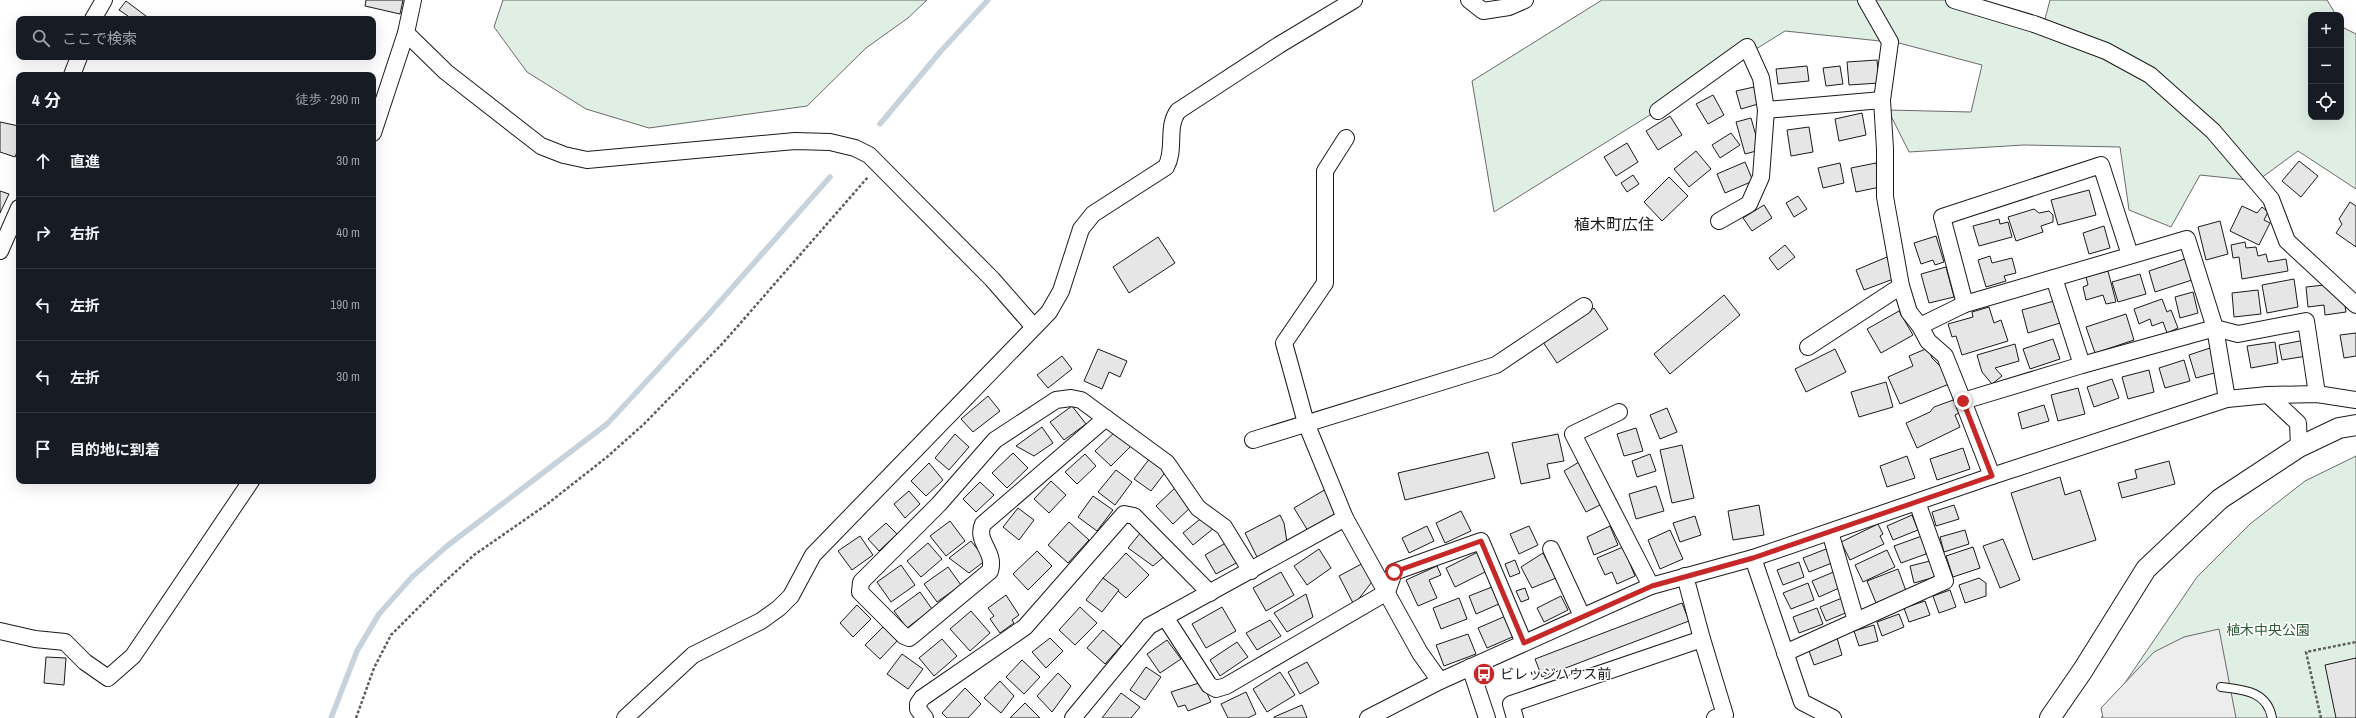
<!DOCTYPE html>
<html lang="ja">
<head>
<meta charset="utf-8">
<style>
	:root { --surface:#171b24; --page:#242831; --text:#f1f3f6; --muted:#9ea1a6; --line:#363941 }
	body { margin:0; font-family:"Archivo Narrow","Noto Sans JP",sans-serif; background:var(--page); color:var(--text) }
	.controls { position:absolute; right:12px; top:12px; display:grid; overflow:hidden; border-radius:8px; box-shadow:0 4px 16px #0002 }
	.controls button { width:36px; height:36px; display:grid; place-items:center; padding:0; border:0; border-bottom:1px solid var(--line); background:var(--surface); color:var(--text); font:20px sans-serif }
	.stop { position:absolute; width:12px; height:12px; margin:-9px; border:3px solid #c62828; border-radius:50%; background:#fff }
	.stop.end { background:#c62828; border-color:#fff; box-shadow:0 1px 4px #0008 }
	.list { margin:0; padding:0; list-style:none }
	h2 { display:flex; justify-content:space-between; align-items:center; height:52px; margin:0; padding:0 16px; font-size:17px }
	h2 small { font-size:13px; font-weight:400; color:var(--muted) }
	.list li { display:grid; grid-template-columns:26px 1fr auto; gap:12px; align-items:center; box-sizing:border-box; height:72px; padding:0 16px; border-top:1px solid var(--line) }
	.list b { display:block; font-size:15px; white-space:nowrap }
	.list em { font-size:13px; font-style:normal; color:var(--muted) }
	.icon { flex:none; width:22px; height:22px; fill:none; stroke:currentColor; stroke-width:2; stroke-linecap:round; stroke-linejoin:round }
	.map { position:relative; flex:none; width:2356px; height:718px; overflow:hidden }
	.search { position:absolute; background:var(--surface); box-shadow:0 4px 16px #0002; left:16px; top:16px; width:360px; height:44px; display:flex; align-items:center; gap:10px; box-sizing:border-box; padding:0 14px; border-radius:8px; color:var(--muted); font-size:15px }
	.panel { position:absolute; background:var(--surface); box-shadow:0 4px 16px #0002; left:16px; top:72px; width:360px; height:412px; border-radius:8px }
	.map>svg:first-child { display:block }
	.green { fill:#e0efe3; stroke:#6a6a6a }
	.parking { fill:#ededed; stroke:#6a6a6a }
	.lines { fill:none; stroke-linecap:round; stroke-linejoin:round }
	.stream { stroke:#c6d2dc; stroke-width:5.5 }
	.building { fill:#e6e6e6; stroke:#1a1a1a }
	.service-casing { stroke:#1a1a1a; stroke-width:10 }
	.minor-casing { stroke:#1a1a1a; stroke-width:18 }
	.tertiary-casing { stroke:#1a1a1a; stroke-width:22 }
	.path { stroke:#5f5f5f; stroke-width:2.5; stroke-dasharray:3 2; stroke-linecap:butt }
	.service { stroke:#fff; stroke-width:8 }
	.minor { stroke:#fff; stroke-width:16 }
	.tertiary { stroke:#fff; stroke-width:20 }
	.route { stroke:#c62828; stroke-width:5 }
	.labels { text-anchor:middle; stroke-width:3; stroke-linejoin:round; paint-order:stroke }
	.park-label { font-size:14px; fill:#2b5a34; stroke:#fff }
	.poi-label { font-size:14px; fill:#1a1a1a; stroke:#fff; text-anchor:start }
	.quarter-label { font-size:16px; fill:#1a1a1a; stroke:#fff }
</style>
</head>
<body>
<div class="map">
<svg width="2356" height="718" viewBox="0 0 2356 718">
	<rect width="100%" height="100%" fill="#fff"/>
	<g class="green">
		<polygon points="503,0 927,0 908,18 866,48 807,106 649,128 586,109 527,72 494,27"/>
		<polygon points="1602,0 1951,0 2045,19 2050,0 2327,0 2336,15 2311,15 2311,117 2341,117 2341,24 2344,28 2356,34 2356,189 2298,151 2257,181 2200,175 2171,227 2129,210 2120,147 2024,145 1909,152 1888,110 1971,112 1982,65 1899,43 1785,31 1494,212 1472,81"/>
		<polygon points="2356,456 2356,718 2101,718 2197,577 2250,524 2305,481"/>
	</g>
	<polygon class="parking" points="2219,629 2236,718 2103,718 2101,708 2154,652 2184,637"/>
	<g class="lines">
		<g class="stream">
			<polyline points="880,124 941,51 988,0"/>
			<polyline points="331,718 357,651 379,614 412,577 447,546 607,424 708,315 830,177"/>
		</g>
	</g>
	<g class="building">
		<polygon points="366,0 403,0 400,14 365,6"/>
		<polygon points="126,1 150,19 126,19 128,16 119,10"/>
		<polygon points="1877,60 1879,83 1849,85 1847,62"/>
		<polygon points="1807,66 1809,81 1778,84 1776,69"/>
		<polygon points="1840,66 1843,84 1826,86 1823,68"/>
		<polygon points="1754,87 1758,104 1741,109 1736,91"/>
		<polygon points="1713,95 1724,115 1708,124 1696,104"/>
		<polygon points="1862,113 1866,135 1839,141 1835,119"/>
		<polygon points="1670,116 1682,135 1658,150 1646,131"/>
		<polygon points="1751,118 1760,150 1745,154 1736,122"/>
		<polygon points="0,122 19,126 19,147 15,157 0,152"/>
		<polygon points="1809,127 1813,152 1791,156 1787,130"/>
		<polygon points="1731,133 1740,145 1720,158 1712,145"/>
		<polygon points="1627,143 1638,162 1616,176 1604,157"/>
		<polygon points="1696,151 1711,169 1689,187 1674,169"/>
		<polygon points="2299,161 2318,176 2301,197 2282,181"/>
		<polygon points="1745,162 1753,181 1725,193 1717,174"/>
		<polygon points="1840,163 1844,183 1823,188 1818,168"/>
		<polygon points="1876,163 1880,187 1856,192 1851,168"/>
		<polygon points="1633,175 1639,184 1627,192 1621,183"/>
		<polygon points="1669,177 1688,196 1662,221 1644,202"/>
		<polygon points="2089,190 2096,215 2058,225 2051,200"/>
		<polygon points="0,191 9,194 0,213"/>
		<polygon points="1798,196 1807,209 1794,217 1786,203"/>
		<polygon points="2350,202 2356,206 2356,247 2336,233 2342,224 2339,219"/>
		<polygon points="1764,205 1772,218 1752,231 1743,218"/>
		<polygon points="2242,206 2257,213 2262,207 2268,212 2264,220 2270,223 2259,245 2230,231"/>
		<polygon points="2034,209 2039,213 2049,211 2053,215 2053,222 2041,226 2043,232 2016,241 2008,217"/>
		<polygon points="1999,219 2000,224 2008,222 2012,237 1979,246 1973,226"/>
		<polygon points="2220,221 2228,254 2206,260 2198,227"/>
		<polygon points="2104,226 2110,248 2089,254 2083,233"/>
		<polygon points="1936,236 1944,262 1935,265 1933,260 1921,264 1914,243"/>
		<polygon points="1158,237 1175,263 1129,293 1113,267"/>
		<polygon points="2245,242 2246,248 2256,247 2258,256 2266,254 2268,262 2286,259 2288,271 2242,279 2239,257 2233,258 2231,245"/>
		<polygon points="1785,245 1795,257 1778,270 1769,258"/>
		<polygon points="1990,256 1992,263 2012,258 2016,273 2004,276 2006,281 1986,287 1978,260"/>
		<polygon points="1887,257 1896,278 1864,290 1856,270"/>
		<polygon points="2185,259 2192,280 2155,292 2149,271"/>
		<polygon points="1946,267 1954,297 1929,303 1921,274"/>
		<polygon points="2108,271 2116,302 2106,304 2103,295 2086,300 2083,287 2088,285 2086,277"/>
		<polygon points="2140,274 2146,294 2118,302 2112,282"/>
		<polygon points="2294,279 2298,307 2267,313 2262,285"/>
		<polygon points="2324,285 2344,299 2346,312 2325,315 2324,305 2308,307 2306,287"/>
		<polygon points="2258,290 2261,314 2234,317 2232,293"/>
		<polygon points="2193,292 2198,313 2180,318 2175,297"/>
		<polygon points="1724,295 1740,315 1670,374 1654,354"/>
		<polygon points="2162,299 2167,312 2171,310 2178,328 2167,333 2163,322 2152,326 2150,319 2139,324 2134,309"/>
		<polygon points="2054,301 2060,323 2028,333 2022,310"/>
		<polygon points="1989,307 1994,323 2001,320 2008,341 1962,355 1956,336 1952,337 1948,324 1973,317 1972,312"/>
		<polygon points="1594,308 1608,329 1557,363 1543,342"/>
		<polygon points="1899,311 1913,335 1881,353 1867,329"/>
		<polygon points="2126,314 2134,340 2095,353 2086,327"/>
		<polygon points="2356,333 2356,356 2344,358 2340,335"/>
		<polygon points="2053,339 2060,359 2030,369 2023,349"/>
		<polygon points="2305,340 2307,356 2282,360 2279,345"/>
		<polygon points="2275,342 2278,363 2251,368 2247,346"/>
		<polygon points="2015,344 2019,361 1995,368 2002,376 1992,384 1982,372 1977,355"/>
		<polygon points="1928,348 1932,358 1941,367 1949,384 1900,404 1888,377 1913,366 1909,356"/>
		<polygon points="2210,348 2218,372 2196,378 2189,355"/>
		<polygon points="1098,349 1127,361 1120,377 1109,372 1102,389 1084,381"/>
		<polygon points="1835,349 1846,372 1806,392 1795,369"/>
		<polygon points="1062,356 1072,369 1048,388 1037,375"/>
		<polygon points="2184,360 2190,381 2165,388 2159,368"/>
		<polygon points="2149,370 2154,392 2128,399 2122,377"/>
		<polygon points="2112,379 2119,398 2094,407 2087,387"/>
		<polygon points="1886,382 1893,407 1859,417 1851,392"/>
		<polygon points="2078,388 2085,414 2058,421 2051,395"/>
		<polygon points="988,396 1000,411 973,432 961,419"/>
		<polygon points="1956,399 1961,412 1955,415 1960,427 1917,448 1906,423 1930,412 1934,407"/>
		<polygon points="2044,405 2049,421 2022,429 2018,413"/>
		<polygon points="1072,406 1086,424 1064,440 1050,422"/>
		<polygon points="1667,408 1677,432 1660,439 1650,415"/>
		<polygon points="1042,427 1053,443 1034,456 1016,446"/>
		<polygon points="1119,428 1134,443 1111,466 1095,451"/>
		<polygon points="1636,428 1643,451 1624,456 1617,434"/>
		<polygon points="955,434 969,447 949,470 935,458"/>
		<polygon points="1558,434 1564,461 1547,464 1550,478 1521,484 1512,443"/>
		<polygon points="1682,445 1694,498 1672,503 1660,450"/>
		<polygon points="1963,448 1970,469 1937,480 1930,459"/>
		<polygon points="1488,452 1495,478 1405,500 1398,473"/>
		<polygon points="1013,453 1028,468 1007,488 992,473"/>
		<polygon points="1085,454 1096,466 1077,484 1065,472"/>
		<polygon points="1650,454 1656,471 1637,477 1632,461"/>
		<polygon points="1907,456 1915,478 1887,487 1880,466"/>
		<polygon points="1150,458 1167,470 1151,491 1134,479"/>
		<polygon points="2169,461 2175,484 2122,498 2118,483 2137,478 2135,470"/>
		<polygon points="1579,462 1602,504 1586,512 1564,471"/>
		<polygon points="929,463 943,480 926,496 911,481"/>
		<polygon points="1116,470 1132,482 1115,505 1098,492"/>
		<polygon points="2060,477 2065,495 2080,490 2096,540 2033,560 2011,493"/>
		<polygon points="1051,481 1066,495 1049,513 1034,499"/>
		<polygon points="980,482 994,495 976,512 963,499"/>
		<polygon points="1656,486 1664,511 1636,519 1629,494"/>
		<polygon points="1176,487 1193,505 1173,524 1156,506"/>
		<polygon points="1326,489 1340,511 1308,531 1294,508"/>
		<polygon points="909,491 920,504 905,518 894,504"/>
		<polygon points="1093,496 1113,510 1097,531 1078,517"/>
		<polygon points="1759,505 1764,535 1733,540 1728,511"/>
		<polygon points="1954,505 1959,519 1936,526 1932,512"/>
		<polygon points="1018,508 1034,520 1019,540 1003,527"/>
		<polygon points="1461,511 1471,531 1445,543 1436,523"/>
		<polygon points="1280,515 1284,523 1287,542 1257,557 1245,533"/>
		<polygon points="1912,515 1918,530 1893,540 1887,526"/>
		<polygon points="1204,516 1214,528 1193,545 1183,533"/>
		<polygon points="1695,516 1701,535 1680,542 1673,523"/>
		<polygon points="950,521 965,541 946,556 930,536"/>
		<polygon points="1069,522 1089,540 1068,563 1048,545"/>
		<polygon points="886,523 897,534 879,551 868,539"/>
		<polygon points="1878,524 1883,534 1880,536 1884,544 1850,560 1841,542"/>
		<polygon points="1427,526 1434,541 1409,553 1402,538"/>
		<polygon points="1529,526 1538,545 1519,554 1510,534"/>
		<polygon points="1610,526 1618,545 1594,555 1587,537"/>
		<polygon points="1670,530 1683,559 1660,569 1648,540"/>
		<polygon points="1965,530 1969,544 1944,552 1940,537"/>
		<polygon points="1141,532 1165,556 1153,566 1128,548"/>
		<polygon points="860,536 873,555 852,570 838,551"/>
		<polygon points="1922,536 1926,545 1926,554 1901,563 1894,546"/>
		<polygon points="2003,539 2020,580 2000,588 1983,546"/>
		<polygon points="971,541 986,560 969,573 949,558"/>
		<polygon points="1229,541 1240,561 1216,574 1205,555"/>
		<polygon points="928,543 942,559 921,577 907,561"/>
		<polygon points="1623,547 1635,576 1617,584 1612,572 1605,575 1597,558"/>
		<polygon points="1973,547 1980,568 1953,577 1946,556"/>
		<polygon points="1319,549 1331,568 1307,585 1294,566"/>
		<polygon points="1826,549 1832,563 1809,572 1803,558"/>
		<polygon points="1887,550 1895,567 1863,582 1855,565"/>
		<polygon points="1037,551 1052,566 1028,590 1013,574"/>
		<polygon points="1478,552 1487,571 1455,587 1446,568"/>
		<polygon points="1126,553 1149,575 1126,598 1103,578"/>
		<polygon points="1543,553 1556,578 1532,588 1521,567"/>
		<polygon points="1515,560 1520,573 1510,577 1505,564"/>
		<polygon points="1367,561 1375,578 1354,605 1339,576"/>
		<polygon points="1930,561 1935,577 1914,583 1910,566"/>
		<polygon points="1799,562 1804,577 1783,585 1777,570"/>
		<polygon points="901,565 915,585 891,602 877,582"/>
		<polygon points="1437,566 1441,575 1429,580 1437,598 1418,606 1406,580"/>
		<polygon points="948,567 961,585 937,602 924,584"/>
		<polygon points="1898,569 1906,591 1876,603 1867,581"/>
		<polygon points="1836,571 1839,588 1819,597 1812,581"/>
		<polygon points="1281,572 1294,595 1266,611 1253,588"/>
		<polygon points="1103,578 1119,590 1102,612 1086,600"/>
		<polygon points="1979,578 1986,583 1986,596 1965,603 1959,585"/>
		<polygon points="1808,583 1814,600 1791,609 1783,593"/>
		<polygon points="1492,587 1499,604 1476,614 1469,596"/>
		<polygon points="1525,588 1529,599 1521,602 1516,591"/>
		<polygon points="1950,590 1956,607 1939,613 1933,596"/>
		<polygon points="920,592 932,609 907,628 894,611"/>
		<polygon points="1306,594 1313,617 1287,632 1274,613"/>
		<polygon points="1006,595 1019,615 1012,620 1014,623 1000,633 990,619 994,616 988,608"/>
		<polygon points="1561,596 1568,610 1544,622 1537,608"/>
		<polygon points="1459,598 1467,619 1441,629 1433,608"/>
		<polygon points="1842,598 1848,612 1826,621 1820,607"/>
		<polygon points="1925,601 1930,615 1909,622 1904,608"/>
		<polygon points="1682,603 1689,621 1542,677 1535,659"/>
		<polygon points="857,605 871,619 853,637 840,623"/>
		<polygon points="1080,607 1097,623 1075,645 1059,630"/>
		<polygon points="1222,607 1236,631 1206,648 1192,624"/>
		<polygon points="1817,608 1823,624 1799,633 1793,617"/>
		<polygon points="971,611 990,633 970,651 950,629"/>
		<polygon points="1899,614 1904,627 1882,636 1877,622"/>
		<polygon points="1508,615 1517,635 1487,648 1478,628"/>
		<polygon points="1270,620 1281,636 1257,650 1246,633"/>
		<polygon points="1874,625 1878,641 1859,646 1854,631"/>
		<polygon points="883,627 897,641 880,659 865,645"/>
		<polygon points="1103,630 1121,646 1105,664 1087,648"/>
		<polygon points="1468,634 1476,654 1444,666 1436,645"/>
		<polygon points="1050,638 1063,651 1046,668 1032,652"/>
		<polygon points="1837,638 1842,655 1814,665 1808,648"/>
		<polygon points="942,639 957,656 934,676 919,658"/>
		<polygon points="1167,640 1181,659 1160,673 1147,654"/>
		<polygon points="1237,642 1248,657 1220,676 1210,660"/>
		<polygon points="902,654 923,669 908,689 887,674"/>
		<polygon points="46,657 66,658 64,685 44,683"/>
		<polygon points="2356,658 2356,718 2336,718 2325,665"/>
		<polygon points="1022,660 1040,677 1024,694 1006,677"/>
		<polygon points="1307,662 1319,683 1300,694 1288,672"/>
		<polygon points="1146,667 1161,677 1145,700 1130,690"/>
		<polygon points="1280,672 1295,695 1267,712 1253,689"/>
		<polygon points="1058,673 1071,686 1052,712 1037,696"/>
		<polygon points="1000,681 1014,696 1001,713 984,698"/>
		<polygon points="1202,682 1211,702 1188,711 1185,705 1178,707 1171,692"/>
		<polygon points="965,688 981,704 968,718 947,718 942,713"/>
		<polygon points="1246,692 1256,714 1248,718 1228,718 1221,704"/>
		<polygon points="1121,693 1140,707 1131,718 1102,718"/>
		<polygon points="1025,703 1040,718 1010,718"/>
		<polygon points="1302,705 1307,718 1274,718 1274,717"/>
	</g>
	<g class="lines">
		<g class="service-casing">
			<path id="service" d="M2221,687C2244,690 2267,691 2272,718"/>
		</g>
		<g class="minor-casing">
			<g id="minor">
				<polyline points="1469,0 1483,11 1509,7 1525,0"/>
				<polyline points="1866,0 1890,42 1882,100 1885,149 1885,197 1901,286 1909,312 1920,326 1965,304 2187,239 2215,328 2227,399"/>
				<polyline points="1954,0 2034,24 2106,51 2150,75 2213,131 2271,199 2287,241 2356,305"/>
				<polyline points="93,19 104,0"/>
				<polyline points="406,33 446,72 541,146 564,155 587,160 795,141 830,142 855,148 869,155 992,279 1034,327"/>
				<polyline points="72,75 79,57"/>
				<polyline points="1658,111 1747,47 1761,78 1766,110 1882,100"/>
				<polyline points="373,133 406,33 413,0"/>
				<polyline points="1719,221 1749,204 1761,177 1766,110"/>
				<polyline points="0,251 19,208"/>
				<polyline points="2054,278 2082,365"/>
				<polyline points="1965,304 1942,217 2101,165 2130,255"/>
				<polyline points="1920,326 1928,341 1945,356 1963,401 2082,365 2215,328 2238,334 2306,321 2317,394"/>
				<polyline points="1808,347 1901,286"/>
				<polyline points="2268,395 2298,423 2299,447"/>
				<polyline points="1963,401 1992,476"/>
				<polyline points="1619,412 1573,434 1651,586"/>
				<path d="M1106,418L983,524C975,542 996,551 990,571L913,635L909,638L904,636L860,592L861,582L939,504L995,440L1056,400L1071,398L1081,400L1167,463L1198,508L1224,527L1251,571"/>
				<polyline points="1253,440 1496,365 1584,306"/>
				<polyline points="1345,518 1306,423 1284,343 1325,283 1325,171 1346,138"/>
				<polyline points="1830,532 1856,621"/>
				<polyline points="1551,549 1582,616"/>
				<polyline points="1753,558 1802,702 1833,718"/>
				<polyline points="1165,617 1209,685 1216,689 1226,686 1387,592 1394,572 1481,541 1524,643"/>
				<polyline points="0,631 35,639 65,642 85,662 108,678 133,656 251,481"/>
				<polyline points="1702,639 1725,715 1715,718"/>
				<polyline points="1785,653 1945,581 1917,502"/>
				<polyline points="1470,667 1487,718"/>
				<path d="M625,718L693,655L761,621L779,608L791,596L813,555L1049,312L1061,291L1081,229L1093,214L1166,167C1176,149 1166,127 1178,111L1279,45L1354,0"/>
				<polyline points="925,718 918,709 918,704 922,698 1025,627 1124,514 1134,516 1210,593"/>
				<polyline points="1073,718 1149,626 1345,518 1420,653 1440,681"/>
				<polyline points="1368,718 1440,681 1651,586 1753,558 1992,476 2227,399 2268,395 2317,394 2356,400"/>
				<polyline points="1515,718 1511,704 1702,639 1685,576"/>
			</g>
		</g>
		<g class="tertiary-casing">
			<polyline id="tertiary" points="2050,718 2083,670 2146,569 2220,499 2299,447 2339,428 2356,425"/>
		</g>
		<g class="path">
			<polyline points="356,718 374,668 391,635 440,586 474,555 546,505 607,457 644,424 723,343 868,177"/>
			<polyline points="2321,718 2306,652 2356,642"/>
		</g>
		<use href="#service" class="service"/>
		<use href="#minor" class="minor"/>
		<use href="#tertiary" class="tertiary"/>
	</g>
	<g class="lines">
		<polyline class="route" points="1394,572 1481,541 1524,643 1652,586 1753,558 1992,476 1963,401"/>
	</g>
	<defs>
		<g id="bus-disc" transform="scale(1.15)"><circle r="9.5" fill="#c62828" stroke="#fff"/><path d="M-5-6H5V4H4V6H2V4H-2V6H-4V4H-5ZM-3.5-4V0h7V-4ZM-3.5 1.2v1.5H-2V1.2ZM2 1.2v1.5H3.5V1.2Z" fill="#fff"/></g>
	</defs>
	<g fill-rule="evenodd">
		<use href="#bus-disc" x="1484" y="674"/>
	</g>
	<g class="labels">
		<g class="park-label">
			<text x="2268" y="635">植木中央公園</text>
		</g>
		<g class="poi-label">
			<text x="1500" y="679">ビレッジハウス前</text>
		</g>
		<g class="quarter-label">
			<text x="1614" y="230">植木町広住</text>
		</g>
	</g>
</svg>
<div class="controls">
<button>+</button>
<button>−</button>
<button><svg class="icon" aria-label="locate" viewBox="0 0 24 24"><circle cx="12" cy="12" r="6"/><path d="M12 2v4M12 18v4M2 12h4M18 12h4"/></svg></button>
</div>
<div class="stop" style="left:1394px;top:572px"></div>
<div class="stop end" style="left:1963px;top:401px"></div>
<div class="search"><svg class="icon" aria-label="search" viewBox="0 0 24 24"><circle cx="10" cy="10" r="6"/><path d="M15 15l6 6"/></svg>ここで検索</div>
<section class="panel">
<h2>4 分<small>徒歩 · 290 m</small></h2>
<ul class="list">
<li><svg class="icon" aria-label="ahead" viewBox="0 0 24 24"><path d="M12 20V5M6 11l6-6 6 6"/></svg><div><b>直進</b></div><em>30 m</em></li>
<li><svg class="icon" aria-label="right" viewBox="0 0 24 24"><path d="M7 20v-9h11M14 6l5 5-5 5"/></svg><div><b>右折</b></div><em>40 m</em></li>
<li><svg class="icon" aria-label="left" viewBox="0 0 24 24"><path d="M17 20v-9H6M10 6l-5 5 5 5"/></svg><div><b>左折</b></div><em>190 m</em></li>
<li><svg class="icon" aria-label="left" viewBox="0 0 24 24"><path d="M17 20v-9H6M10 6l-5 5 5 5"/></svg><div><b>左折</b></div><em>30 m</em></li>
<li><svg class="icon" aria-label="arrive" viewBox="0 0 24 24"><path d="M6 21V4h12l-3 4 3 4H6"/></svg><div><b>目的地に到着</b></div></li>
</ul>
</section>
</div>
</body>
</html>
